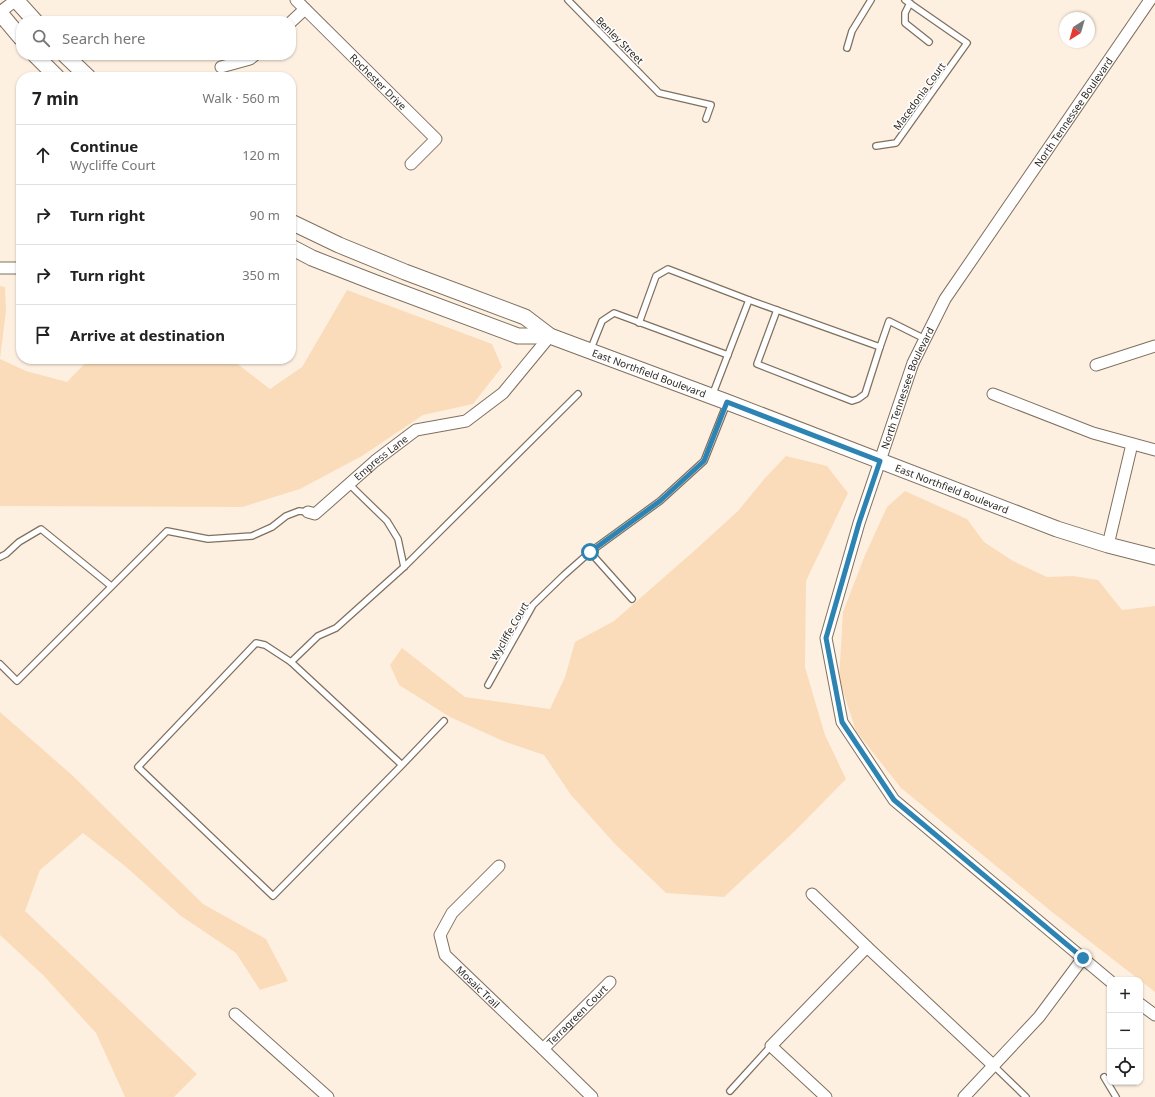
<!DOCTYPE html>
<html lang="en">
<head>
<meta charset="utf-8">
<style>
	:root { --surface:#fff; --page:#f2f2f2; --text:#222; --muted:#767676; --line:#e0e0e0 }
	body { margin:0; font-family:"Noto Sans",sans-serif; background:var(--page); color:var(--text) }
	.controls { position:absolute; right:12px; bottom:12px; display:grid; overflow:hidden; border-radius:8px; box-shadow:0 1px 3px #0004 }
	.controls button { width:36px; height:36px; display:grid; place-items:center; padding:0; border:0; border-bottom:1px solid var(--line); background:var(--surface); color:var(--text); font:20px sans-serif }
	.compass { position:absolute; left:1059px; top:12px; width:36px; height:36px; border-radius:50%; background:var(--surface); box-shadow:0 1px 3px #0004; rotate:217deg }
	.stop { position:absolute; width:12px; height:12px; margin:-9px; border:3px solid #2d83b2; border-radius:50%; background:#fff }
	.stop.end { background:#2d83b2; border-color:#fff; box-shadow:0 1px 4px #0008 }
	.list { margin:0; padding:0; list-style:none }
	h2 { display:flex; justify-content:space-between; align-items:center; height:52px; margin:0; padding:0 16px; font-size:17px }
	h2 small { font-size:13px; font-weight:400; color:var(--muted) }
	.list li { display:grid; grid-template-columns:26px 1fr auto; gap:12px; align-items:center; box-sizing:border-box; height:60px; padding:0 16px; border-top:1px solid var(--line) }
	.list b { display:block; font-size:15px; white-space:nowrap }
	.list p { margin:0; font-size:13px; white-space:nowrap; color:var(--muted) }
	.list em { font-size:13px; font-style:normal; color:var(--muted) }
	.icon { flex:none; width:22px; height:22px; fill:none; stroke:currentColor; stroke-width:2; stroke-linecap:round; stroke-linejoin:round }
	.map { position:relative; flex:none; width:1155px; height:1097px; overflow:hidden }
	.search { position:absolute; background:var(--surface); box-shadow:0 1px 3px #0004; left:16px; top:16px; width:280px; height:44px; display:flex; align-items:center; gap:10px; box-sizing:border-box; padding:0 14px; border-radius:16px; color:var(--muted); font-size:15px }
	.panel { position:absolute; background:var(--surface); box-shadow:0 1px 3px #0004; left:16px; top:72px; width:280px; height:292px; border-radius:16px }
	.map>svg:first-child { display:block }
	.green { fill:#fadcba }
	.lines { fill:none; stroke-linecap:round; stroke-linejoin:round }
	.lane-casing { stroke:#7f705f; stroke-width:8 }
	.street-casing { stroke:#7f705f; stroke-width:13 }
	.secondary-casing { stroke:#7f705f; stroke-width:17 }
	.lane { stroke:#fff; stroke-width:5.5 }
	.street { stroke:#fff; stroke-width:11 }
	.secondary { stroke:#fff; stroke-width:15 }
	.route { stroke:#2d83b2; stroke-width:5 }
	.labels { text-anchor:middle; stroke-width:3; stroke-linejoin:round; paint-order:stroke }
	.street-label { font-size:10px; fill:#2d2720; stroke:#fff }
</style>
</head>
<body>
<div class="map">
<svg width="1155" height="1097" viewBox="0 0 1155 1097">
	<rect width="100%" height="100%" fill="#fef0e1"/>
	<g class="green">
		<polygon points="0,286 5,287 6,311 0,359 26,371 67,382 89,359 231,359 270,389 302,367 347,290 492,344 502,367 473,404 423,415 362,456 300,489 242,507 0,506"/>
		<polygon points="786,456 827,466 848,493 806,581 805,667 825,735 846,779 796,830 724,897 666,893 615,844 571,795 544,755 503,741 450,717 399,685 390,665 402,648 465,697 550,709 565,677 575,642 614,621 694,551 738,511 765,478"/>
		<polygon points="905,491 967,519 984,542 1013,561 1047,577 1073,576 1098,580 1122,610 1155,606 1155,992 1052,912 901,788 856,731 839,679 843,612 865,555 887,507"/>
		<polygon points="0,712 72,775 203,904 266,939 288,981 260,990 236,953 181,916 125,866 83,833 40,870 25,911 197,1074 174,1097 125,1097 96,1033 43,975 0,935"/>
	</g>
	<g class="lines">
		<g class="lane-casing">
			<g id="lane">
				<polyline points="568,0 659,93 711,105 706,119"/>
				<polyline points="910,3 905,13 905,23 929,42"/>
				<polyline points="847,48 852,31 871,0"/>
				<polyline points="876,146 896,143 967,43 905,0"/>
				<polyline points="777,310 757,364 852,401 858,399 865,394 880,347"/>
				<polyline points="639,323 656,276 668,269 749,300"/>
				<polyline points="590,351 602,321 614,313 728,355"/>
				<polyline points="712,396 749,300 880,347 889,321 925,339"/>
				<polyline points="349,484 387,521 398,539 404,567"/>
				<polyline points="590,552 632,599"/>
				<polyline points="0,557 6,554 19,542 41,529 111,586"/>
				<polyline points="291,662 318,636 336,628 404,567 578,394"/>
				<polyline points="0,664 17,681 167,531 208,539 252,536 272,527 286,516 299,511 308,512"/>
				<polyline points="488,685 533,605 564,575 590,552 660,501 704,461 727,403"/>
				<polyline points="402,765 291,662 265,645 256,643 138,767 273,896 402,765 444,721"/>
				<polyline points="994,1066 1026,1097"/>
				<polyline points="1104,1077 1116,1097"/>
				<polyline points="730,1091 771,1046"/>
			</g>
		</g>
		<g class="street-casing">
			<g id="street">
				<path id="s1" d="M296,0L436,139L411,164"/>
				<polyline points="0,12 16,0"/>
				<polyline points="291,22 305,9"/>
				<polyline points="221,67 250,59 255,55"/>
				<polyline points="0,268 21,268"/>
				<polyline points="1096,365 1155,346"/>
				<polyline points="993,394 1093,433 1155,450"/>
				<path id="s2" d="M308,512L315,514L375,461L416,430L466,421L503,393L550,336"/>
				<polyline points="1108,545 1132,444"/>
				<path id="s3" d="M499,866L452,913L440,935L445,955L543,1049L592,1097"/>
				<polyline points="812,894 867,947"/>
				<path id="s4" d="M1110,981L894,800L842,722L826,638L859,523L913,363L945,299L1150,0"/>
				<polyline points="1140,1004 1155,1015"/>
				<polyline points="235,1014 328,1097"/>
				<path id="s5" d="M543,1049L610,982"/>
				<polyline points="826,1097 771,1046 867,947 994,1066"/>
				<polyline points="964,1097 1039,1017 1083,958"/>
			</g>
		</g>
		<g class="secondary-casing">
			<g id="secondary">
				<polyline points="16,0 35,21"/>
				<polyline points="0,13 21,38"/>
				<polyline points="35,55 57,77"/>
				<polyline points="65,55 88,77"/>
				<path id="s6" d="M291,222L339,245L405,272L525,317L550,336L727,402L1057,529L1108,545L1155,557"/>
				<polyline points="291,247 312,258 376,283 518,336 550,336"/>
			</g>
		</g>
		<use href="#lane" class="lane"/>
		<use href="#street" class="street"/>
		<use href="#secondary" class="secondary"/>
	</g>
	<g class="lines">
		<polyline class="route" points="590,552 660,501 704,461 727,402 880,461 859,523 826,638 842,722 894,800 1083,958"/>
	</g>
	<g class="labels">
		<g class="street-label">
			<text transform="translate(620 40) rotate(45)" y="4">Benley Street</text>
			<text dy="4" stroke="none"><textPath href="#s1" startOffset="116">Rochester Drive</textPath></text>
			<text transform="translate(919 96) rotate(-54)" y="4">Macedonia Court</text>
			<text dy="4" stroke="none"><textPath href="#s4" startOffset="1048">North Tennessee Boulevard</textPath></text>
			<text dy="4" stroke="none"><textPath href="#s6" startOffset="390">East Northfield Boulevard</textPath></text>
			<text dy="4" stroke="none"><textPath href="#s4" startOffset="724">North Tennessee Boulevard</textPath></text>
			<text dy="4" stroke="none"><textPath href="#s2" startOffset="94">Empress Lane</textPath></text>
			<text dy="4" stroke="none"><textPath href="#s6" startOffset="714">East Northfield Boulevard</textPath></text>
			<text transform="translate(509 631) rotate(-60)" y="4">Wycliffe Court</text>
			<text dy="4" stroke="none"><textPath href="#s3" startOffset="158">Mosaic Trail</textPath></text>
			<text dy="4" stroke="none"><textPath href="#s5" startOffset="48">Terragreen Court</textPath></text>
		</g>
	</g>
</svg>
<div class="controls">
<button>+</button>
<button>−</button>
<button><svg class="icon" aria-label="locate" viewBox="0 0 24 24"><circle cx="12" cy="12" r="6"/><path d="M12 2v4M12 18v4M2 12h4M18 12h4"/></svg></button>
</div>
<svg class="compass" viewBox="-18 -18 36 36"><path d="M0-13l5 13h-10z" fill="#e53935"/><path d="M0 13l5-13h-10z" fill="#767676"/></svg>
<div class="stop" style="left:590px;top:552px"></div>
<div class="stop end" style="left:1083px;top:958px"></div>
<div class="search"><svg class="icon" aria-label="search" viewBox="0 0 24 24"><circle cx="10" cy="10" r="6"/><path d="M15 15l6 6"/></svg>Search here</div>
<section class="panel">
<h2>7 min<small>Walk · 560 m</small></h2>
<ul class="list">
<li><svg class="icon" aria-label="ahead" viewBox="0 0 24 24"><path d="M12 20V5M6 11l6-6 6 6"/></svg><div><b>Continue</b><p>Wycliffe Court</p></div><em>120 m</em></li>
<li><svg class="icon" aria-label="right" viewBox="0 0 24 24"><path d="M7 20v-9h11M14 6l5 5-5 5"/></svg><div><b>Turn right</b></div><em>90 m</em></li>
<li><svg class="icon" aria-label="right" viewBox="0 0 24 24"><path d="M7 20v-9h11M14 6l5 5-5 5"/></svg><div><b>Turn right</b></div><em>350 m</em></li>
<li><svg class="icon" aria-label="arrive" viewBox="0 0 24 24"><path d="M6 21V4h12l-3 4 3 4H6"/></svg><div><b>Arrive at destination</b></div></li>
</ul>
</section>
</div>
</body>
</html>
